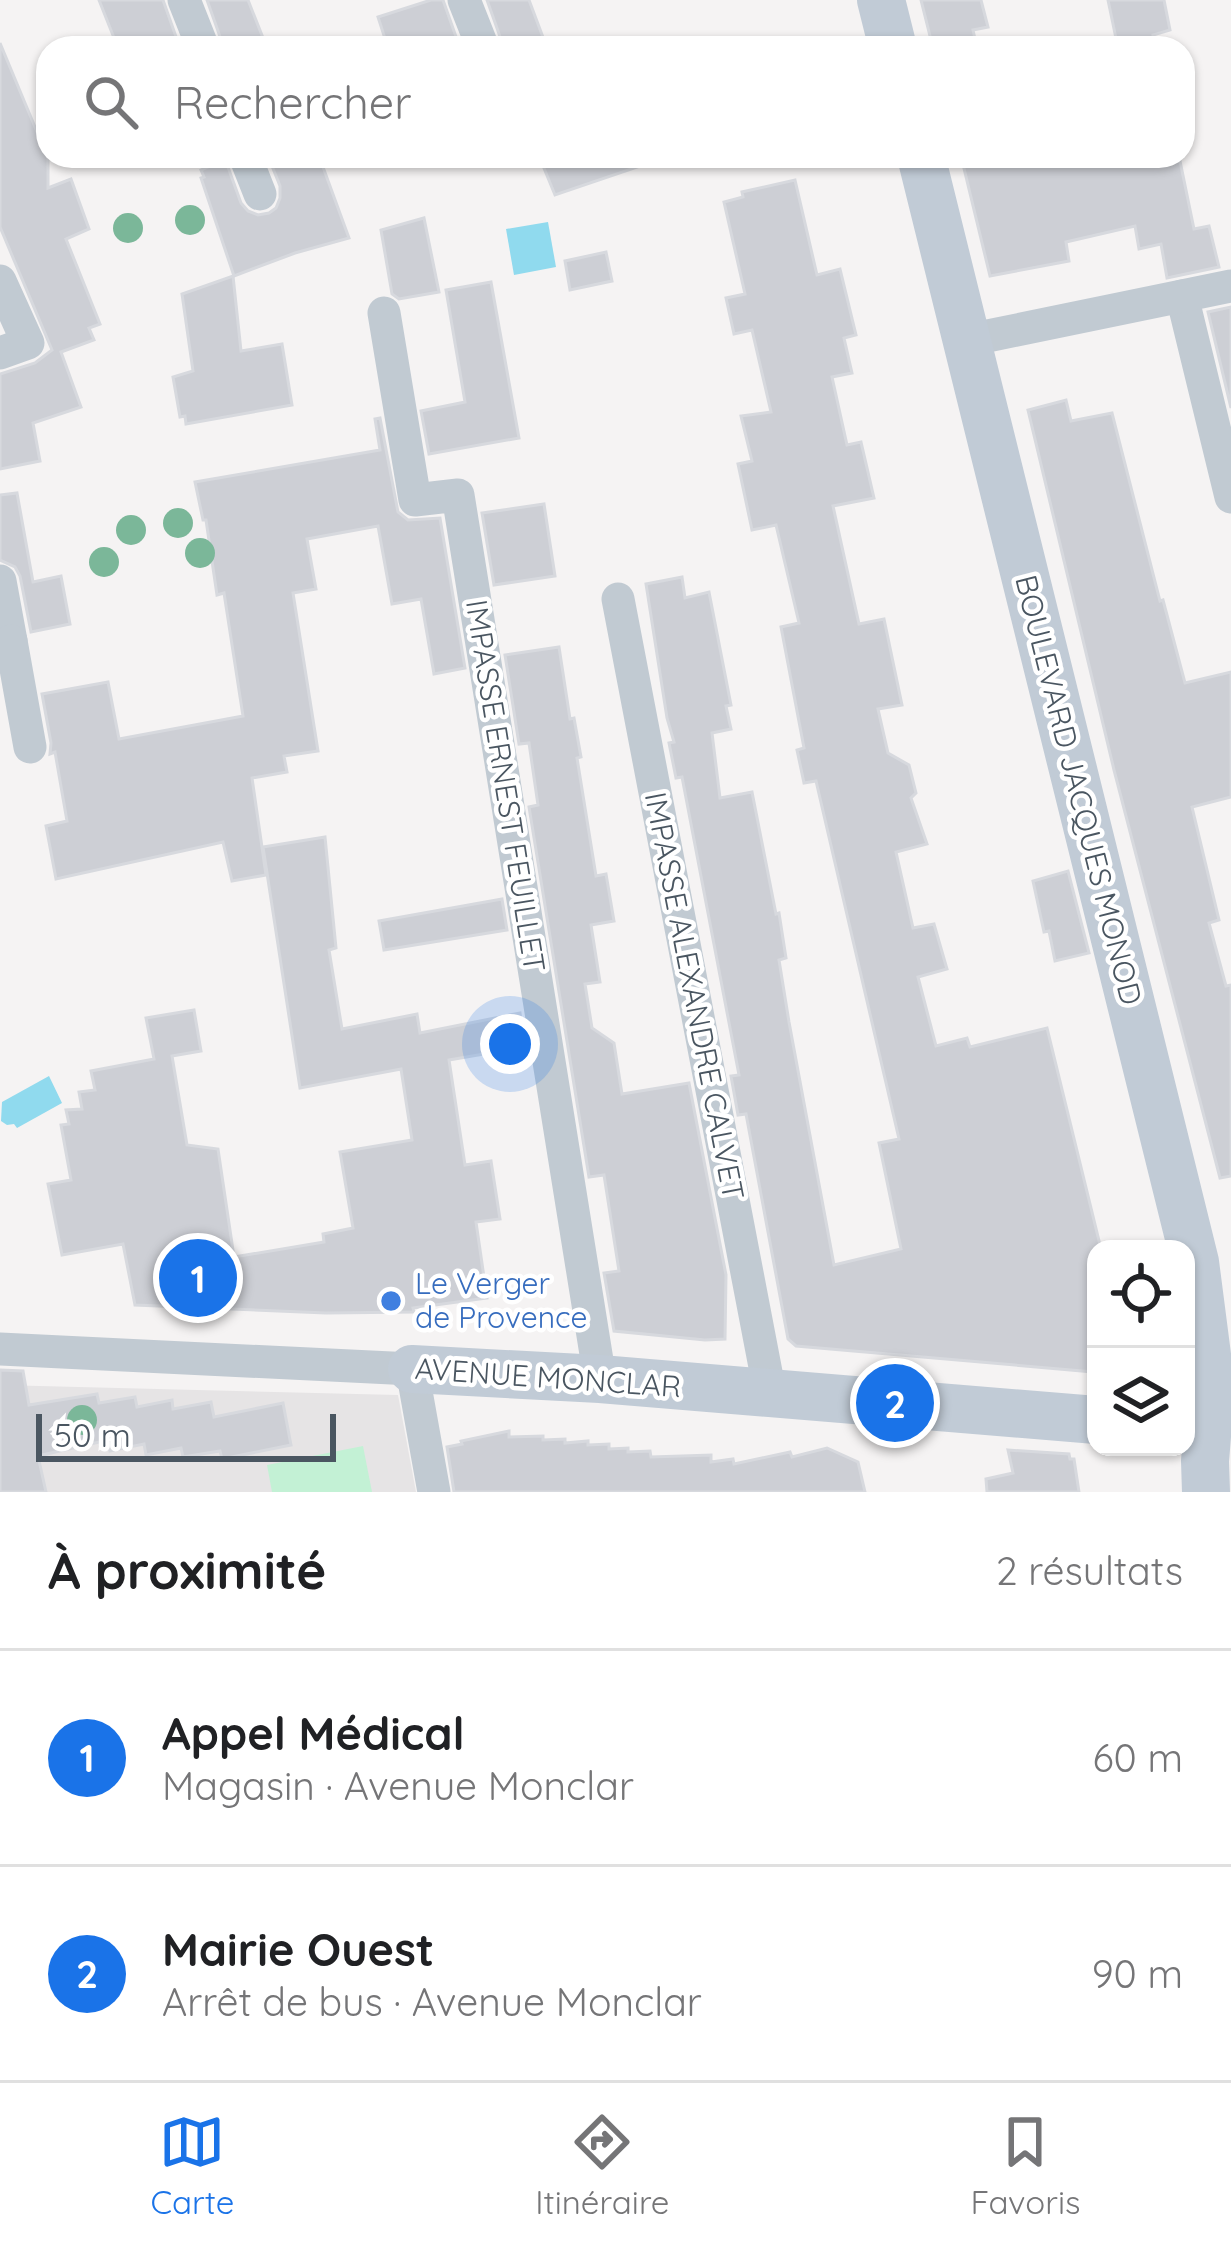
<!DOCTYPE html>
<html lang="fr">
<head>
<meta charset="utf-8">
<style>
	:root { --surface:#fff; --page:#f2f2f2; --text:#202124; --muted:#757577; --line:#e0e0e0; --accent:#1a73e8 }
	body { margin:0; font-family:Quicksand,sans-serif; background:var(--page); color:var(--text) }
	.controls { position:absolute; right:36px; bottom:36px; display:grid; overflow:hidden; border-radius:24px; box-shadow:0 3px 9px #0004 }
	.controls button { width:108px; height:108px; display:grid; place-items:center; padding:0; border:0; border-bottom:3px solid var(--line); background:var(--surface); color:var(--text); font:60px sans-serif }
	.scale { position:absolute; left:36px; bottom:30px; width:300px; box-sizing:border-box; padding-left:12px; border:6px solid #4a5661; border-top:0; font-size:33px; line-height:42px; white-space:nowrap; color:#4a5661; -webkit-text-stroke:9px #fff; paint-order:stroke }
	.you { position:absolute; left:510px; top:1044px; width:42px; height:42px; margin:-30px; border:9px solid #fff; border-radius:50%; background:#1a73e8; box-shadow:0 0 0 18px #1a73e833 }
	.badge { display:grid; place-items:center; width:78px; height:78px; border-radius:50%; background:var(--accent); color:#fff; font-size:39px; font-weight:700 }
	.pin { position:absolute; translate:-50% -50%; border:6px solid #fff; box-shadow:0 3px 12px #0006 }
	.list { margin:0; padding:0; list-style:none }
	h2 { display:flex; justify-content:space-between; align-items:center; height:156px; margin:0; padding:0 48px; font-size:51px }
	h2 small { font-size:39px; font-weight:400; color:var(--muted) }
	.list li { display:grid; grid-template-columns:78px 1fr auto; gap:36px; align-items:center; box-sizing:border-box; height:216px; padding:0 48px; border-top:3px solid var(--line) }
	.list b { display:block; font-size:45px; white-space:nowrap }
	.list p { margin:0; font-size:39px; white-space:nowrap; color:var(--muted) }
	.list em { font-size:39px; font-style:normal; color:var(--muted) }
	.icon { flex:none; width:66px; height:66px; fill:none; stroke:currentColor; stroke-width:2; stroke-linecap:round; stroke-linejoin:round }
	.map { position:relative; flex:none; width:1231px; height:1492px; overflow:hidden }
	.search { position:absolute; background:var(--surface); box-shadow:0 3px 9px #0004; left:36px; right:36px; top:36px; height:132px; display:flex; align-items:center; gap:30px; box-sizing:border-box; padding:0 42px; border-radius:36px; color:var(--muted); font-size:45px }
	.sheet { height:588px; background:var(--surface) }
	nav { display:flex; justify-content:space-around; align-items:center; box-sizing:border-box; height:168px; border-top:3px solid var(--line); background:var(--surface); font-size:33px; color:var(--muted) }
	nav a { display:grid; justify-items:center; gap:6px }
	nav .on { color:var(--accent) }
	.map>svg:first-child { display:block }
	.education { fill:#e6e4e5 }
	.green { fill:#c3f1d5 }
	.water { fill:#90daee }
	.building { fill:#cdcfd5; stroke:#d7d9de; stroke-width:3 }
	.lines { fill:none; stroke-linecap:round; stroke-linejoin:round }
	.street { stroke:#c1cad2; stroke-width:33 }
	.secondary { stroke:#c1cbd6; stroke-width:48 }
	.tree { fill:#7bb799 }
	.shop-dot { fill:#3f7fe0; stroke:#fff; stroke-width:4.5 }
	.labels { text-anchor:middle; stroke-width:9; stroke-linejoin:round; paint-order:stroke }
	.street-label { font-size:30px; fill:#4a5661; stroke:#fff }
	.shop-label { font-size:30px; fill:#366cbe; stroke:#fff; text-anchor:start }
</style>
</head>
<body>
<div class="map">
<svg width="1231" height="1492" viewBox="0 0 1231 1492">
	<rect width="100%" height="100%" fill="#f5f3f3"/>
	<polygon class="education" points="0,1385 398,1395 416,1492 0,1492"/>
	<polygon class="green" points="363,1446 372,1492 272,1492 267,1465"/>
	<g class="water">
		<polygon points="548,222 556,267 514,275 506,229"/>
		<polygon points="49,1076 62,1103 17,1128 14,1124 7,1125 1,1121 2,1102"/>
	</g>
	<g class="building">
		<polygon points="99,0 163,0 180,48 118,48"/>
		<polygon points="207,0 248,0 267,48 224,48"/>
		<polygon points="431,0 443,0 460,48 388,48 378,17"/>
		<polygon points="487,0 529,0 547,48 504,48"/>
		<polygon points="921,0 981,0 988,27 973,30 977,48 933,48"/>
		<polygon points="1108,0 1164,0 1170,30 1153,35 1155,48 1118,48"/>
		<polygon points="0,43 40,139 48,136 48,188 71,179 89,229 66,239 100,324 89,328 94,340 61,352 81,407 33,423 40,461 0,469 0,374 35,363 52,350 0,227"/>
		<polygon points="204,156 224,156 241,203 248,211 258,215 269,213 276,208 280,198 280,186 268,156 319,156 349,238 295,253 234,276 201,178 204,177 201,170 208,167"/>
		<polygon points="539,156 658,156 658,160 555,195"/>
		<polygon points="961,156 1179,156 1194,229 1209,226 1219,267 1167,278 1161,244 1139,249 1135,226 1066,242 1069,261 990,276"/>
		<polygon points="795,180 817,275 840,269 856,335 844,338 852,373 832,377 847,445 861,442 874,498 833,506 859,624 884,619 902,705 878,709 888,753 909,765 916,793 911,798 927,844 896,852 913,928 934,924 947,969 918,977 936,1046 967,1038 970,1047 1047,1028 1101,1249 1096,1249 1094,1372 796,1346 788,1339 746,1114 738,1115 731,1076 739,1075 682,777 676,778 669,743 674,742 667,718 646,584 682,577 685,598 709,592 731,705 726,706 731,729 712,733 720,798 752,792 776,914 779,913 786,958 779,960 789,1022 834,1265 901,1249 879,1143 899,1139 816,781 804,783 797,750 804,748 781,627 799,623 776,525 752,530 738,464 752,461 741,416 771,412 752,330 734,334 726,298 745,294 724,202 743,197 742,192"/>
		<polygon points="424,218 439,292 399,299 392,294 381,230"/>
		<polygon points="606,252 612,281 570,290 565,261"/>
		<polygon points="233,276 241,351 282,344 292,405 186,424 185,416 180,417 173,377 193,371 182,294"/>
		<polygon points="491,282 519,438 429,454 421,411 465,402 446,290"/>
		<polygon points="1231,307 1231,408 1208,312"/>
		<polygon points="1066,400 1071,421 1112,413 1160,601 1163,600 1185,683 1231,672 1231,797 1192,807 1219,920 1209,923 1226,986 1231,985 1231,1176 1220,1178 1114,770 1028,410"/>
		<polygon points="380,418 398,512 408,520 440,518 465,668 434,674 421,599 392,604 378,526 307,539 316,589 293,593 318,751 284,756 287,772 252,778 266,875 232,881 223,842 56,879 46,826 67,821 55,752 50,754 51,743 42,694 108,682 119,739 243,716 224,593 217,595 206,520 203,520 195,482 380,450 375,419"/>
		<polygon points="17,493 33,582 61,576 70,624 31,632 20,576 15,567 0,560 0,495"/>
		<polygon points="544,504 555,576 494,585 482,513"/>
		<polygon points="559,647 570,719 574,718 581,757 577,758 596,876 606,874 614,921 591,925 600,982 585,984 592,1028 614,1043 622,1094 689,1083 726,1275 725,1339 705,1340 614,1331 604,1273 619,1271 604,1175 589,1177 529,807 538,805 529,743 519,744 505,655"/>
		<polygon points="325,837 336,948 329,950 342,1029 417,1014 420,1033 520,1013 525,1047 449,1060 465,1165 491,1161 500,1219 476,1222 487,1298 413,1308 414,1312 326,1313 135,1305 123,1244 62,1255 48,1184 71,1180 61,1125 69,1124 66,1110 82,1109 79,1092 95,1090 91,1071 154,1059 146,1018 194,1010 201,1051 172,1056 187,1145 218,1149 234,1257 324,1242 323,1234 353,1228 340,1152 412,1140 401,1069 300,1088 263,847"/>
		<polygon points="1068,871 1089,953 1055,961 1049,931 1044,932 1033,881"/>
		<polygon points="502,899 507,930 384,950 379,921"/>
		<polygon points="0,1370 23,1371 29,1405 97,1394 99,1403 135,1397 137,1407 172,1400 173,1409 211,1402 214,1417 283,1403 291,1445 222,1459 220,1451 183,1457 181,1448 146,1455 144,1444 110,1451 108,1440 38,1456 46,1492 0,1492"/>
		<polygon points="509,1431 509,1437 543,1436 543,1440 565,1439 565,1443 588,1441 588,1445 609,1444 609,1449 628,1448 628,1452 650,1451 651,1457 711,1455 711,1462 733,1459 734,1464 790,1452 792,1457 827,1448 858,1462 865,1492 454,1492 447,1447 462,1444 461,1441"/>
		<polygon points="1008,1450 1069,1454 1070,1459 1074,1459 1079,1492 987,1492 986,1479 1013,1473"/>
	</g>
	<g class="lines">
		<g class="street">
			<polyline points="184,0 203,48"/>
			<polyline points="464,0 483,48"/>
			<polyline points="245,156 260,194"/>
			<polyline points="0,281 28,343 0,353"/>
			<polyline points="1182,296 1231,497"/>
			<polyline points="384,313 415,500 458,495 600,1379"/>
			<polyline points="968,340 1231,286"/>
			<polyline points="0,581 11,641 0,645"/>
			<polyline points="618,599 770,1393"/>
			<polyline points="11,641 30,747"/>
			<polyline points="0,1349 412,1369 434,1492"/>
		</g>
		<g class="secondary">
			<polyline points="881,0 893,48"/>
			<polyline points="921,156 1195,1262 1211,1386 1205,1461 1206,1492"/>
			<polyline points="412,1369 600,1379 1096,1420"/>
		</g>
	</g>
	<g class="tree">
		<circle cx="190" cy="220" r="15"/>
		<circle cx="128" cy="228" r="15"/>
		<circle cx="178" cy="523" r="15"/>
		<circle cx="131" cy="530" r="15"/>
		<circle cx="200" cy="553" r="15"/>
		<circle cx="104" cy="562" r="15"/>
		<circle cx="82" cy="1420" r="15"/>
	</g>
	<circle class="shop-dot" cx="391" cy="1301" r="12"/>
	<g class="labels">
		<g class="street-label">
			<text transform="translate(505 786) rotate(81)" y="10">IMPASSE ERNEST FEUILLET</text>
			<text transform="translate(1078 790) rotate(76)" y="10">BOULEVARD JACQUES MONOD</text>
			<text transform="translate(694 996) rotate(79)" y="10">IMPASSE ALEXANDRE CALVET</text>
			<text transform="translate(548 1378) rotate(4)" y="10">AVENUE MONCLAR</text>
		</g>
		<g class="shop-label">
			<text x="415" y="1294">Le Verger<tspan x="415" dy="34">de Provence</tspan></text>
		</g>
	</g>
</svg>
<div class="controls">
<button><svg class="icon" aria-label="locate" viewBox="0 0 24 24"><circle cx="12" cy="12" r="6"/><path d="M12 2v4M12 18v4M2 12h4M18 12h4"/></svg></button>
<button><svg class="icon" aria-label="layers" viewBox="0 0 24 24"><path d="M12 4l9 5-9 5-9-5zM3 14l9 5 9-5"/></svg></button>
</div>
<div class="scale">50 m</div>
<div class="you"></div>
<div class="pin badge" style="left:198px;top:1278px">1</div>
<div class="pin badge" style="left:895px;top:1403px">2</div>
<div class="search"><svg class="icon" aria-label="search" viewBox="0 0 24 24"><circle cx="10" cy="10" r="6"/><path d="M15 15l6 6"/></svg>Rechercher</div>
</div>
<section class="sheet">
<h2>À proximité<small>2 résultats</small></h2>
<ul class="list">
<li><span class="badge">1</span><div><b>Appel Médical</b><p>Magasin · Avenue Monclar</p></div><em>60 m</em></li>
<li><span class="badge">2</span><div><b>Mairie Ouest</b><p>Arrêt de bus · Avenue Monclar</p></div><em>90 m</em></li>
</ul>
</section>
<nav>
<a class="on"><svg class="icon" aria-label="map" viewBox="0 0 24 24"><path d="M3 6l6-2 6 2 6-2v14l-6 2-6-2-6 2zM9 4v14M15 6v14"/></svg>Carte</a>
<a><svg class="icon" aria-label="directions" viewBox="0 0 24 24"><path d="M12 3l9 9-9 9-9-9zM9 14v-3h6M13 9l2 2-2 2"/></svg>Itinéraire</a>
<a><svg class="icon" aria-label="saved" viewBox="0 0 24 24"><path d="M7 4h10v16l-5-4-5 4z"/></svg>Favoris</a>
</nav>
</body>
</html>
